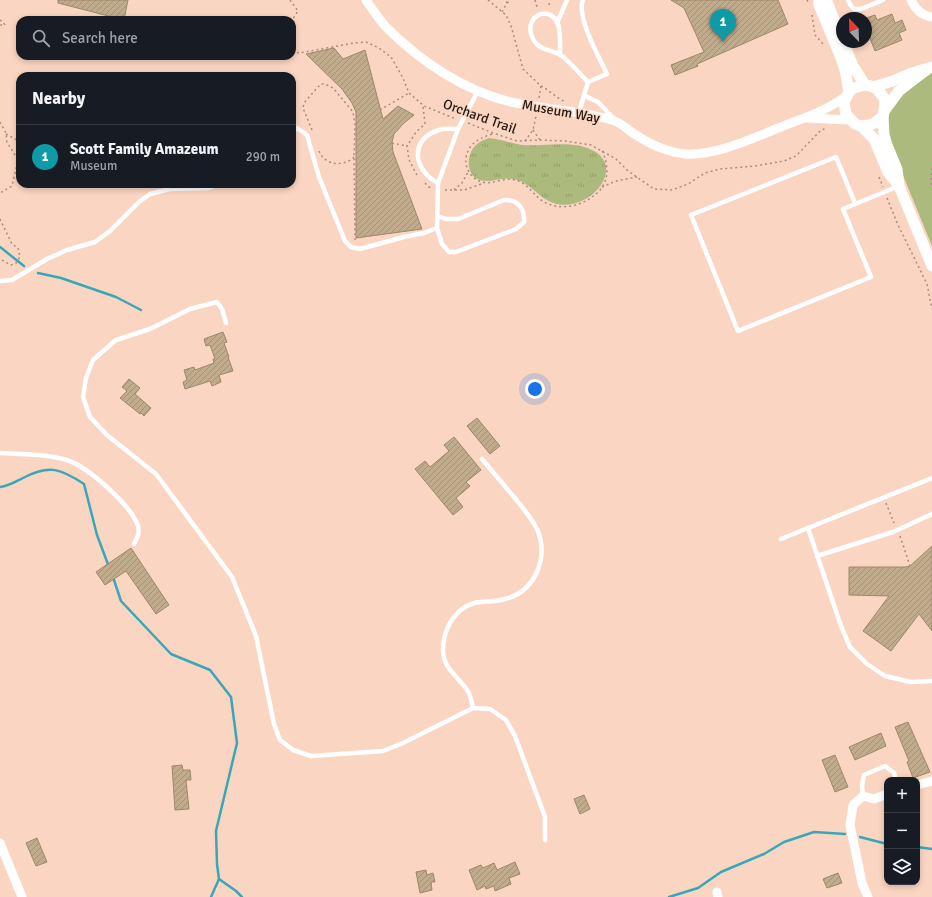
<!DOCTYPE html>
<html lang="en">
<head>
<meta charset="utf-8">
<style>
	:root { --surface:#171b24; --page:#20242c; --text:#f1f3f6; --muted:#9ea1a6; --line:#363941; --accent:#7c3aed }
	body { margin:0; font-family:Signika,sans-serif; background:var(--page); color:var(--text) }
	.controls { position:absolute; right:12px; bottom:12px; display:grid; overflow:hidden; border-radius:8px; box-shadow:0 2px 6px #0003 }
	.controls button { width:36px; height:36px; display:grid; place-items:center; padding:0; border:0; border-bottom:1px solid var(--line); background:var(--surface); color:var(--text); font:20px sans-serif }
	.compass { position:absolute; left:836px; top:12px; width:36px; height:36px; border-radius:50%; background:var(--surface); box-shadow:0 2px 6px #0003; rotate:337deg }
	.you { position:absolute; left:535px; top:389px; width:14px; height:14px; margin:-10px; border:3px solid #fff; border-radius:50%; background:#1a73e8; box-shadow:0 0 0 6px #1a73e833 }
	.badge { display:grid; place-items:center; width:26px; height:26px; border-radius:50%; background:var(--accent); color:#fff; font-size:13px; font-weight:700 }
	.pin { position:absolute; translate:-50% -33px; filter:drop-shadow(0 1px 2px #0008) }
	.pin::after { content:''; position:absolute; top:21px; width:14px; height:12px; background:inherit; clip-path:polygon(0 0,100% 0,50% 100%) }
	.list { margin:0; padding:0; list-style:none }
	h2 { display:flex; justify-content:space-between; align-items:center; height:52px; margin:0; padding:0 16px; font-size:17px }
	h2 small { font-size:13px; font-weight:400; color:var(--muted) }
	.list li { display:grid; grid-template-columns:26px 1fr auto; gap:12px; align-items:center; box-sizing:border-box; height:64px; padding:0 16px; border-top:1px solid var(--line) }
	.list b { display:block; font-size:15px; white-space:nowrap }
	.list p { margin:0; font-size:13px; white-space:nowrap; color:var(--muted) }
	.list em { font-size:13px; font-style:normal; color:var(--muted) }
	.icon { flex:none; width:22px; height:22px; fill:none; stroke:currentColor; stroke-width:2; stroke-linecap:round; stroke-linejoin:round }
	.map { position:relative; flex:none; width:932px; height:897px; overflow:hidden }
	.search { position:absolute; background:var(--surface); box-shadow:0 2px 6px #0003; left:16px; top:16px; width:280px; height:44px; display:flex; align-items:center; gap:10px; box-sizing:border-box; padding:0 14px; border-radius:12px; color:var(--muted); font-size:15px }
	.panel { position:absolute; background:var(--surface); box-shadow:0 2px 6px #0003; left:16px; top:72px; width:280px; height:116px; border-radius:12px }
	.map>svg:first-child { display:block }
	.grass { fill:url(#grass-tufts) }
	.green { fill:#acba7d }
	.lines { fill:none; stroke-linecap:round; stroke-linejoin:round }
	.stream { stroke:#37a7b9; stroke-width:2.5 }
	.building { fill:url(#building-hatch); stroke:#9d886b }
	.path { stroke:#a88d7e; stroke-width:1.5; stroke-dasharray:2 3; stroke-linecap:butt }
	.service { stroke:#fff; stroke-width:4.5 }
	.minor { stroke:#fff; stroke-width:9 }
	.tertiary { stroke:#fff; stroke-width:11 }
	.labels { text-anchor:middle; stroke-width:3; stroke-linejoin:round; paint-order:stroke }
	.street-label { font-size:14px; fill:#241810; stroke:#fad6c2 }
</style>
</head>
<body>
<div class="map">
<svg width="932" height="897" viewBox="0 0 932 897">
	<defs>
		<pattern id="grass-tufts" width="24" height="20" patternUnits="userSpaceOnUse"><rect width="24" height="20" fill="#acba7d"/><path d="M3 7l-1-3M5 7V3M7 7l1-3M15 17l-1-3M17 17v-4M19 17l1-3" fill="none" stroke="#949f6b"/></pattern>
		<pattern id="building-hatch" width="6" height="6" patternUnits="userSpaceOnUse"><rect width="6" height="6" fill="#c1ab8d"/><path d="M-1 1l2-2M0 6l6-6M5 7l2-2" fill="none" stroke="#a69279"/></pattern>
	</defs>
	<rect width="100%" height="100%" fill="#fad6c2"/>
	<path class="grass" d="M489,138C500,139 510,143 522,145C545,147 572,139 594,151C630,171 578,226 541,196C532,189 525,181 513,179C503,177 495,181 486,181C471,181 466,167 470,155C473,145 480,141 489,138Z"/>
	<polygon class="green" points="932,73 932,246 891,146 887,123 891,108 905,92"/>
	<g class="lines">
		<g class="stream">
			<polyline points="0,247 24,266"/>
			<polyline points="38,273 61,278 116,297 141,310"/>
			<path d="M0,487C9,486 15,482 23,478C50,464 61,469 84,484L97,535L109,567"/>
			<polyline points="113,577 121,601 171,654 210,670 231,697 237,743 216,831 217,864 219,879 211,897"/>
			<polyline points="860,837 887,844"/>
			<polyline points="917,847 932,849"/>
			<polyline points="219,879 236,891 242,897"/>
			<polyline points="669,897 698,888 721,872 764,854 784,842 814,832 845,834"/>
		</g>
	</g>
	<g class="building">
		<polygon points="58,0 128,0 124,20 58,3"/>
		<polygon points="671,0 778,0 788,24 697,64 698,66 675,75 671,65 704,52 684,8"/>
		<polygon points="892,14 895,23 902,20 906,30 899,33 902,40 875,51 866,28 866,18 875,15 877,20"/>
		<polygon points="334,48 343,59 365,50 383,119 398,106 414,115 404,123 394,134 392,142 393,152 422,229 356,238 356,112 352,103 342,89 306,54"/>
		<polygon points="223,332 227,342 224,343 229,357 228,357 233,371 219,375 221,382 212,386 210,381 185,389 183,382 187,380 184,370 194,367 195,370 214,363 213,359 215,359 210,345 206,346 204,339"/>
		<polygon points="129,379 140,388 135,394 151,408 144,416 141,413 140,414 120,398 127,391 122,387"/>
		<polygon points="477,418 500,446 490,454 467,426"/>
		<polygon points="454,437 481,470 466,482 470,486 456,498 463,507 453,515 415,469 425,461 430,467 449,451 444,445"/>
		<polygon points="932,546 932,631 919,614 891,651 863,631 889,596 849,595 849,567 905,567 910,566"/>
		<polygon points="131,548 169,605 156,614 126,571 105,585 96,572"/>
		<polygon points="908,722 930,772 913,778 907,762 909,761 895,727"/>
		<polygon points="881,733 886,746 855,760 849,747"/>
		<polygon points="835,755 848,787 835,792 822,760"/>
		<polygon points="182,765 183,770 190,770 191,780 186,780 189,809 175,810 172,766"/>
		<polygon points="584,795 590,809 580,814 574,799"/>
		<polygon points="37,838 47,862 36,866 26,843"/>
		<polygon points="515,862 520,874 509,878 511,884 495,891 494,886 486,889 485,886 477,890 469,870 481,865 483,868 494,863 497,870"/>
		<polygon points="426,870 427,875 433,873 435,882 431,882 432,890 420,893 416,872"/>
		<polygon points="838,873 842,883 827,888 823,879"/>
	</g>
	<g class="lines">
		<g class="path">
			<polyline points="290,0 298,11 292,20"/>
			<polyline points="488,0 506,15 511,26 523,69 541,86 539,98"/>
			<polyline points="535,0 537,7"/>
			<polyline points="807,0 809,4"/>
			<polyline points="507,3 511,0"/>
			<polyline points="549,5 550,0"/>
			<polyline points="502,12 507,3 506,0"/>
			<polyline points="812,15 815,35 824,45"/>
			<polyline points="0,20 3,22 5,25 0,25"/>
			<polyline points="292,51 299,53 354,43 366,42 379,48 391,57 403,78 409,93 424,106 456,119"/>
			<path d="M541,86C549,90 558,99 564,101"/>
			<polyline points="380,110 409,93"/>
			<polyline points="0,122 6,133 7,142 18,160 12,186 0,193"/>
			<polyline points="468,123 493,133 517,141 540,140 565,141 591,145 616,159 628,171 654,189 672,190 688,184 705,173 720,169 755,166 784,161 796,156 821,130 827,128"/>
			<polyline points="312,130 303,108 304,103 317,88 321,84 325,84 333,88 353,112 355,125 354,156 355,240"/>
			<polyline points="533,130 540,140"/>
			<polyline points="6,134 20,142"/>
			<path d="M492,134C484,137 477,139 471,146C461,159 466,177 482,182C491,185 504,177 515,180C528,183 534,196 544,202C563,212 586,205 600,190C610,177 608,165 602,150"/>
			<polyline points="525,141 533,130 536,116"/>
			<polyline points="392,143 407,146"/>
			<path d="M319,151C325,166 344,167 354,157"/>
			<polyline points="932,168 931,181 932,187"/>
			<polyline points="417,175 409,160 407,146 416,132 425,124 423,106"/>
			<polyline points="879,177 883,187"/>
			<polyline points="425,183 429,187 432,188"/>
			<polyline points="602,187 616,181 637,177"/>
			<polyline points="445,190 464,190 484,183"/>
			<polyline points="454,190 462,183 468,172"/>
			<polyline points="887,198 898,225 927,284 932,309"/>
			<polyline points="0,219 12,244 18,248 20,257 16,263 11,265 0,259"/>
			<polyline points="886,503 894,523"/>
			<polyline points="900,536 910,566"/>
		</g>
		<g class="service">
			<polyline points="848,0 851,6 854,9 861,9 883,0"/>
			<polyline points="557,23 567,0"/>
			<path d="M560,55C560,45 561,33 558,24C548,1 519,20 535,42C541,51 554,50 562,56C571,63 579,73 588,82"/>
			<polyline points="585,96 598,102 613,118"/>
			<path d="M579,112L588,82L607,74C599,57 576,17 583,0"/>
			<path d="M458,129L438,183C413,170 409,139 439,130C445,128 452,129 458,129L478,91"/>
			<polyline points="292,133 297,128 307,135 319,177 345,241 351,247 360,249 404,237 424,233 437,228"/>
			<polyline points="855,203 836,157 691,215 738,331 871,277 843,209 899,186"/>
			<path d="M438,216L446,219H458L504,200C518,199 525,209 524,222L516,229L456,252H449L442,244L437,228L438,183"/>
			<polyline points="0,281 12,280 47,259 67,250 95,242 110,231 139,202 150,194 170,189 208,188 220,184"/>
			<polyline points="226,323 222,309 217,302 190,309 150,329 116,340 93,360 86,378 83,397 90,417 107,435 156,474 232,577 256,636 274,724 280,740 293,750 311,756 383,751 403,743 473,708 490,709 506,720 515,736 545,817 545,840"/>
			<path d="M0,453C22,454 45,454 67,460C88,467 131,505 138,526C140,533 137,538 134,544"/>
			<polyline points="932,478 808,528 841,626 850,647 867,664 885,676 911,682 932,681"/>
			<polyline points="781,539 808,528"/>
			<polyline points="817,556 893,532 932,514"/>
			<path d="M473,708C472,703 471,698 469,693C460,677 443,670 443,650C443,630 454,609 474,603C484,601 495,602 505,599C536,591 549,557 537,529C531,517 522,507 514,497C503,484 493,472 482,459"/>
			<polyline points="863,796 862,786 864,775 885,766 894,773 896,780"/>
		</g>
		<g class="minor">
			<path d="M366,0C372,9 379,19 386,27C420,61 464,91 511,102C545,110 579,110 612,120C620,122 627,129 633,133C649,144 666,152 685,154C716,156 753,138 781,127C803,118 827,111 846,96"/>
			<path d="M911,0C916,10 921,15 932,17"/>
			<polyline points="806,118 850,120"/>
			<polyline points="917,785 932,781"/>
			<polyline points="0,843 22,897"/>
			<polyline points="717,892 718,897"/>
			<polyline points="868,897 862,883 850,825 853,805 863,796 874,799 887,794"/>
		</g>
		<g class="tertiary">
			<polyline points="819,0 819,5 841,58 845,70 849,92"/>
			<polyline points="823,0 827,2 842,39"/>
			<polyline points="843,42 853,66 865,85"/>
			<polyline points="873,87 893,81 909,74 932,67"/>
			<polyline points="885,110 899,91 926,70"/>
			<path d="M861,126C871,126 876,123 883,116"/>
			<polyline points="899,186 888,172 874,139 861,126 855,124 846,114 844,102 849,92 854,88 865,85 871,86 877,89 884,98 885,103 883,116 884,135 887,145 897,169 899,186 932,266"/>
		</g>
	</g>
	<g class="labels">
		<g class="street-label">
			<text transform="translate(561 111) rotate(10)" y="5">Museum Way</text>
			<text transform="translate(480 116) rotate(20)" y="5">Orchard Trail</text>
		</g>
	</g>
</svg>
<div class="controls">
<button>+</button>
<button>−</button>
<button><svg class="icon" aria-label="layers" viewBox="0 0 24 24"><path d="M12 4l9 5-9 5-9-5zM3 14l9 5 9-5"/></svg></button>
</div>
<svg class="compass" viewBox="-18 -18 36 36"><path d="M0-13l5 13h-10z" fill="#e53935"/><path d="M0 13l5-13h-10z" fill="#9ea1a6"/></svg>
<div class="you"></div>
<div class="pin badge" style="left:723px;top:42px;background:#0f9aa8">1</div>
<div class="search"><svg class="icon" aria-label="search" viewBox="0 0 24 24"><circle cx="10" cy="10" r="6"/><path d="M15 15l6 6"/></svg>Search here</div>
<section class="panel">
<h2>Nearby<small></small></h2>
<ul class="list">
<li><span class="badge" style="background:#0f9aa8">1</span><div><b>Scott Family Amazeum</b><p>Museum</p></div><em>290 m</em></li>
</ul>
</section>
</div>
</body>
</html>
